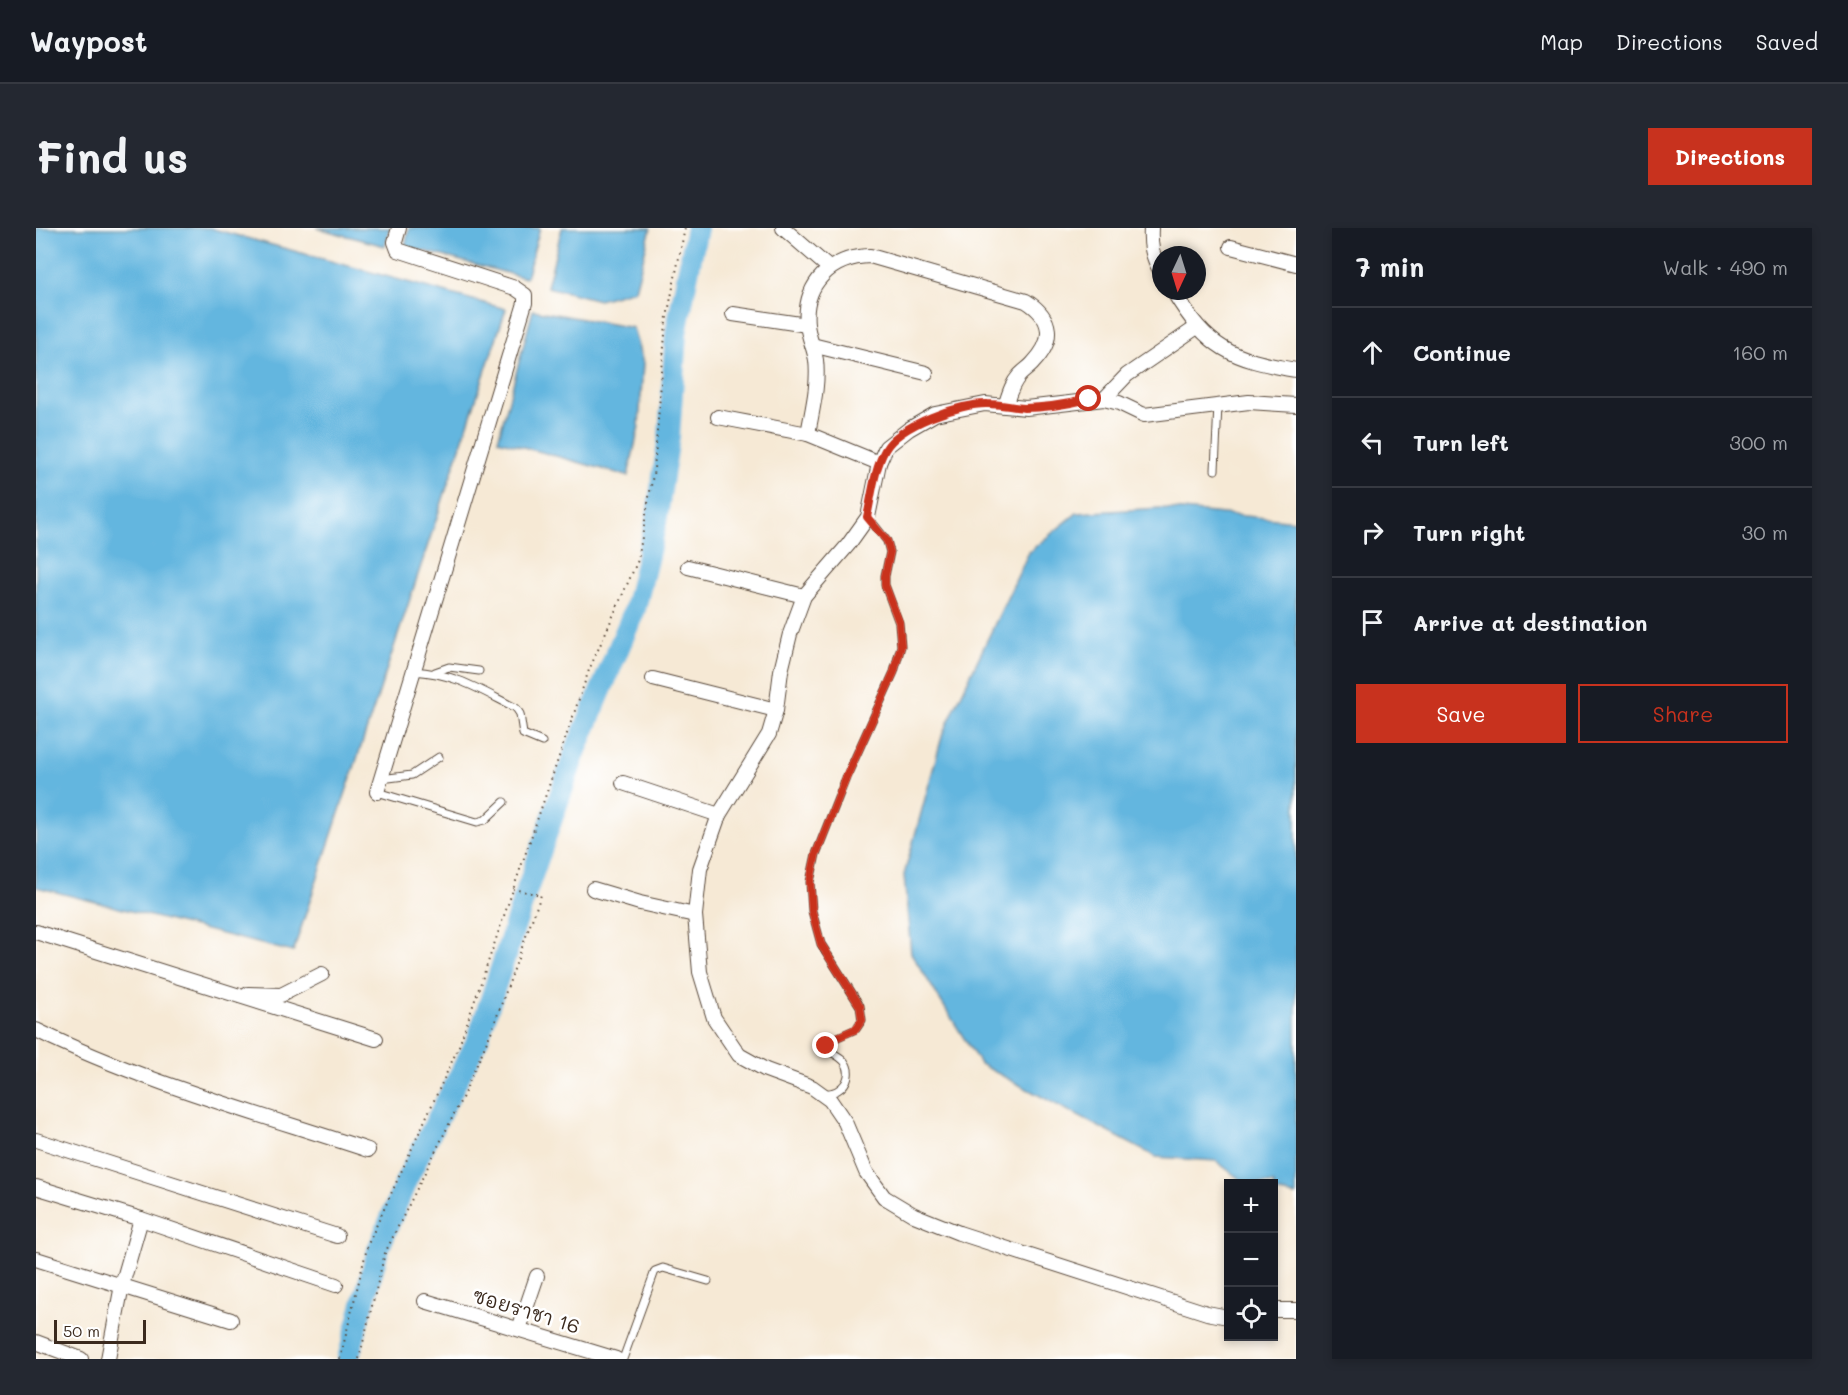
<!DOCTYPE html>
<html lang="en">
<head>
<meta charset="utf-8">
<style>
	:root { --surface:#171b24; --page:#242831; --text:#f1f3f6; --muted:#9ea1a6; --line:#363941; --accent:#c8321e }
	body { margin:0; font-family:Mali,"Playpen Sans Thai",sans-serif; background:var(--page); color:var(--text) }
	.controls { position:absolute; right:18px; bottom:18px; display:grid; overflow:hidden; border-radius:0px; box-shadow:0 3px 9px #0003 }
	.controls button { width:54px; height:54px; display:grid; place-items:center; padding:0; border:0; border-bottom:2px solid var(--line); background:var(--surface); color:var(--text); font:30px sans-serif }
	.compass { position:absolute; left:1116px; top:18px; width:54px; height:54px; border-radius:50%; background:var(--surface); box-shadow:0 3px 9px #0003; rotate:184deg }
	.scale { position:absolute; left:18px; bottom:15px; width:92px; box-sizing:border-box; padding-left:6px; border:3px solid #3b2a1e; border-top:0; font-size:16px; line-height:21px; white-space:nowrap; color:#3b2a1e; -webkit-text-stroke:4px #fff; paint-order:stroke }
	.stop { position:absolute; width:18px; height:18px; margin:-14px; border:4px solid #c8321e; border-radius:50%; background:#fff }
	.stop.end { background:#c8321e; border-color:#fff; box-shadow:0 2px 6px #0008 }
	.list { margin:0; padding:0; list-style:none }
	h2 { display:flex; justify-content:space-between; align-items:center; height:78px; margin:0; padding:0 24px; font-size:26px }
	h2 small { font-size:20px; font-weight:400; color:var(--muted) }
	.list li { display:grid; grid-template-columns:39px 1fr auto; gap:18px; align-items:center; box-sizing:border-box; height:90px; padding:0 24px; border-top:2px solid var(--line) }
	.list b { display:block; font-size:22px; white-space:nowrap }
	.list em { font-size:20px; font-style:normal; color:var(--muted) }
	.actions { display:flex; gap:12px; padding:18px 24px }
	.actions a { flex:1; padding:14px 0; border:2px solid var(--accent); border-radius:0px; text-align:center; font-size:21px; color:var(--accent) }
	.actions .main { background:var(--accent); color:#fff }
	.icon { flex:none; width:33px; height:33px; fill:none; stroke:currentColor; stroke-width:2; stroke-linecap:round; stroke-linejoin:round }
	.map { position:relative; flex:none; width:1260px; height:1131px; overflow:hidden; border-radius:0px }
	header { display:flex; align-items:center; gap:36px; box-sizing:border-box; height:84px; padding:0 30px; background:var(--surface); border-bottom:2px solid var(--line) }
	header strong { font-size:28px }
	nav { display:flex; gap:33px; margin-inline-start:auto; font-size:21px }
	.intro { display:flex; align-items:center; justify-content:space-between; box-sizing:border-box; height:144px; padding:0 36px }
	h1 { margin:0; font-size:42px }
	.button { padding:15px 27px; border-radius:0px; background:var(--accent); color:#fff; font-size:21px; font-weight:700 }
	main { display:flex; gap:36px; padding:0 36px }
	aside { flex:1; background:var(--surface); border-radius:0px; box-shadow:0 3px 9px #0003 }
	.map>svg:first-child { display:block }
	.water { fill:#63b6df; stroke:#4f707e; stroke-width:1.5 }
	.lines { fill:none; stroke-linecap:round; stroke-linejoin:round }
	.river { stroke:#63b6df; stroke-width:22 }
	.service-casing { stroke:#574739; stroke-width:9 }
	.minor-casing { stroke:#574739; stroke-width:16 }
	.path { stroke:#574739; stroke-width:2; stroke-dasharray:1.5 4.5; stroke-linecap:butt }
	.service { stroke:#fff; stroke-width:7 }
	.minor { stroke:#fff; stroke-width:14 }
	.route { stroke:#c8321e; stroke-width:8 }
	.labels { text-anchor:middle; stroke-width:5; stroke-linejoin:round; paint-order:stroke }
	.street-label { font-size:20px; fill:#3b2a1e; stroke:#fff }
</style>
</head>
<body>
<header>
<strong>Waypost</strong>
<nav><a>Map</a><a>Directions</a><a>Saved</a></nav>
</header>
<div class="intro"><h1>Find us</h1><a class="button">Directions</a></div>
<main>
<div class="map">
<svg width="1260" height="1131" viewBox="0 0 1260 1131">
	<rect width="100%" height="100%" fill="#fff"/>
	<filter id="ink" filterUnits="userSpaceOnUse"><feTurbulence type="fractalNoise" baseFrequency=".0167" numOctaves="2"/><feDisplacementMap in="SourceGraphic" scale="12" xChannelSelector="R" yChannelSelector="G"/><feConvolveMatrix kernelMatrix="1 2 1 2 8 2 1 2 1" color-interpolation-filters="sRGB"/></filter>
	<filter id="wash" filterUnits="userSpaceOnUse"><feTurbulence type="fractalNoise" baseFrequency=".008" numOctaves="4" result="noise"/><feDisplacementMap in="SourceGraphic" scale="24" xChannelSelector="R" yChannelSelector="G"/><feGaussianBlur stdDeviation="1.35" result="paint"/><feColorMatrix in="noise" values="0 0 0 0 0 0 0 0 0 0 0 0 0 0 0 0 0 1.4 0 .05"/><feComposite in="paint" operator="in"/></filter>
	<g filter="url(#wash)">
		<rect width="100%" height="100%" fill="#f6e9d5"/>
		<g class="water">
			<polygon points="0,0 174,0 470,81 257,724 0,659"/>
			<polygon points="281,0 354,0 349,18"/>
			<polygon points="373,0 504,0 490,50 369,18"/>
			<polygon points="526,0 615,0 599,62 563,72 511,59"/>
			<polygon points="497,82 597,100 607,135 603,199 592,248 462,212"/>
			<polygon points="1125,280 1260,293 1260,968 1238,964 1238,956 1209,955 1180,933 1120,929 944,836 875,725 868,647 907,505 993,324 1041,285"/>
		</g>
		<g class="lines">
			<polyline class="river" points="312,1131 342,1022 370,953 442,811 486,676 540,522 599,381 620,294 633,209 640,105 661,0"/>
		</g>
	</g>
	<g filter="url(#ink)">
		<g class="lines">
			<g class="service-casing">
				<g id="service">
					<polyline points="1179,242 1182,177"/>
					<path d="M377,443C421,446 442,461 480,480L484,486L487,506L506,514"/>
					<polyline points="399,444 413,439 443,443"/>
					<polyline points="345,551 376,547 403,529"/>
					<polyline points="341,564 441,594 449,592 468,574"/>
					<path d="M788,866C792,865 798,865 802,862C812,856 816,843 808,833C802,826 794,826 790,818L793,813L820,801L826,792L824,778L785,716L776,683L774,654L780,626L810,550L858,444L865,418L863,395L849,357V348L854,324L851,313L832,289"/>
					<polyline points="587,1131 619,1043 627,1040 672,1053"/>
				</g>
			</g>
			<g class="minor-casing">
				<g id="minor">
					<polyline points="747,0 793,40"/>
					<path d="M1115,0C1114,16 1116,29 1125,44"/>
					<polyline points="1195,19 1260,36"/>
					<path d="M1137,63C1172,121 1195,131 1260,142"/>
					<polyline points="697,86 771,97"/>
					<polyline points="776,117 890,145"/>
					<polyline points="1068,171 1091,147 1161,99"/>
					<polyline points="682,189 772,206 843,235"/>
					<path d="M772,206C776,182 783,157 780,132C778,120 772,108 771,96C767,56 795,29 834,28L990,73C1017,90 1019,112 997,135C993,140 987,143 983,148C975,157 973,167 969,178"/>
					<polyline points="652,339 768,368"/>
					<polyline points="617,451 740,482"/>
					<polyline points="587,555 683,587"/>
					<polyline points="341,564 489,75 489,67 479,60 362,22 359,14 363,0"/>
					<polyline points="557,661 604,675 659,687"/>
					<polyline points="0,704 340,811"/>
					<polyline points="212,766 245,767 286,746"/>
					<path d="M0,802C106,854 220,885 332,922"/>
					<polyline points="0,912 301,1008"/>
					<polyline points="0,959 105,991 300,1057"/>
					<polyline points="0,1031 195,1092"/>
					<polyline points="389,1073 580,1131"/>
					<polyline points="1238,1082 1260,1082"/>
					<polyline points="1192,1089 1171,1085 923,1005 878,987 848,969 830,944 809,894 794,872 776,859 730,842 703,827 678,790 664,744 659,687 664,641 683,587 733,506 740,482 745,443 754,406 768,368 812,317 832,289 843,235 850,219 873,201 899,186 949,176 990,180 1068,171 1083,175 1108,187 1213,174 1260,177"/>
					<polyline points="483,1101 501,1048"/>
					<polyline points="0,1114 45,1131"/>
					<polyline points="72,1131 86,1057 105,991"/>
				</g>
			</g>
			<g class="path">
				<polyline points="304,1131 332,1016 423,818 553,442 602,332 618,241 630,94 649,0"/>
				<polyline points="323,1131 349,1025 427,868 456,802 505,667 477,661"/>
			</g>
			<use href="#service" class="service"/>
			<use href="#minor" class="minor"/>
		</g>
	</g>
	<g class="lines" filter="url(#ink)">
		<path class="route" d="M790,818L793,813L820,801L826,792L824,778L785,716L776,683L774,654L780,626L810,550L858,444L865,418L863,394L849,357V348L854,324L851,313L831,289C836,267 838,242 849,222C863,197 924,175 952,176C964,176 976,179 988,180C1010,180 1032,176 1053,171"/>
	</g>
	<g class="labels">
		<g class="street-label">
			<text transform="translate(490 1083) rotate(17)" y="7">ซอยราชา 16</text>
		</g>
	</g>
</svg>
<div class="controls">
<button>+</button>
<button>−</button>
<button><svg class="icon" aria-label="locate" viewBox="0 0 24 24"><circle cx="12" cy="12" r="6"/><path d="M12 2v4M12 18v4M2 12h4M18 12h4"/></svg></button>
</div>
<svg class="compass" viewBox="-18 -18 36 36"><path d="M0-13l5 13h-10z" fill="#e53935"/><path d="M0 13l5-13h-10z" fill="#9ea1a6"/></svg>
<div class="scale">50 m</div>
<div class="stop" style="left:1053px;top:171px"></div>
<div class="stop end" style="left:790px;top:818px"></div>
</div>
<aside>
<h2>7 min<small>Walk · 490 m</small></h2>
<ul class="list">
<li><svg class="icon" aria-label="ahead" viewBox="0 0 24 24"><path d="M12 20V5M6 11l6-6 6 6"/></svg><div><b>Continue</b></div><em>160 m</em></li>
<li><svg class="icon" aria-label="left" viewBox="0 0 24 24"><path d="M17 20v-9H6M10 6l-5 5 5 5"/></svg><div><b>Turn left</b></div><em>300 m</em></li>
<li><svg class="icon" aria-label="right" viewBox="0 0 24 24"><path d="M7 20v-9h11M14 6l5 5-5 5"/></svg><div><b>Turn right</b></div><em>30 m</em></li>
<li><svg class="icon" aria-label="arrive" viewBox="0 0 24 24"><path d="M6 21V4h12l-3 4 3 4H6"/></svg><div><b>Arrive at destination</b></div></li>
</ul>
<div class="actions"><a class="main">Save</a><a>Share</a></div>
</aside>
</main>
</body>
</html>
